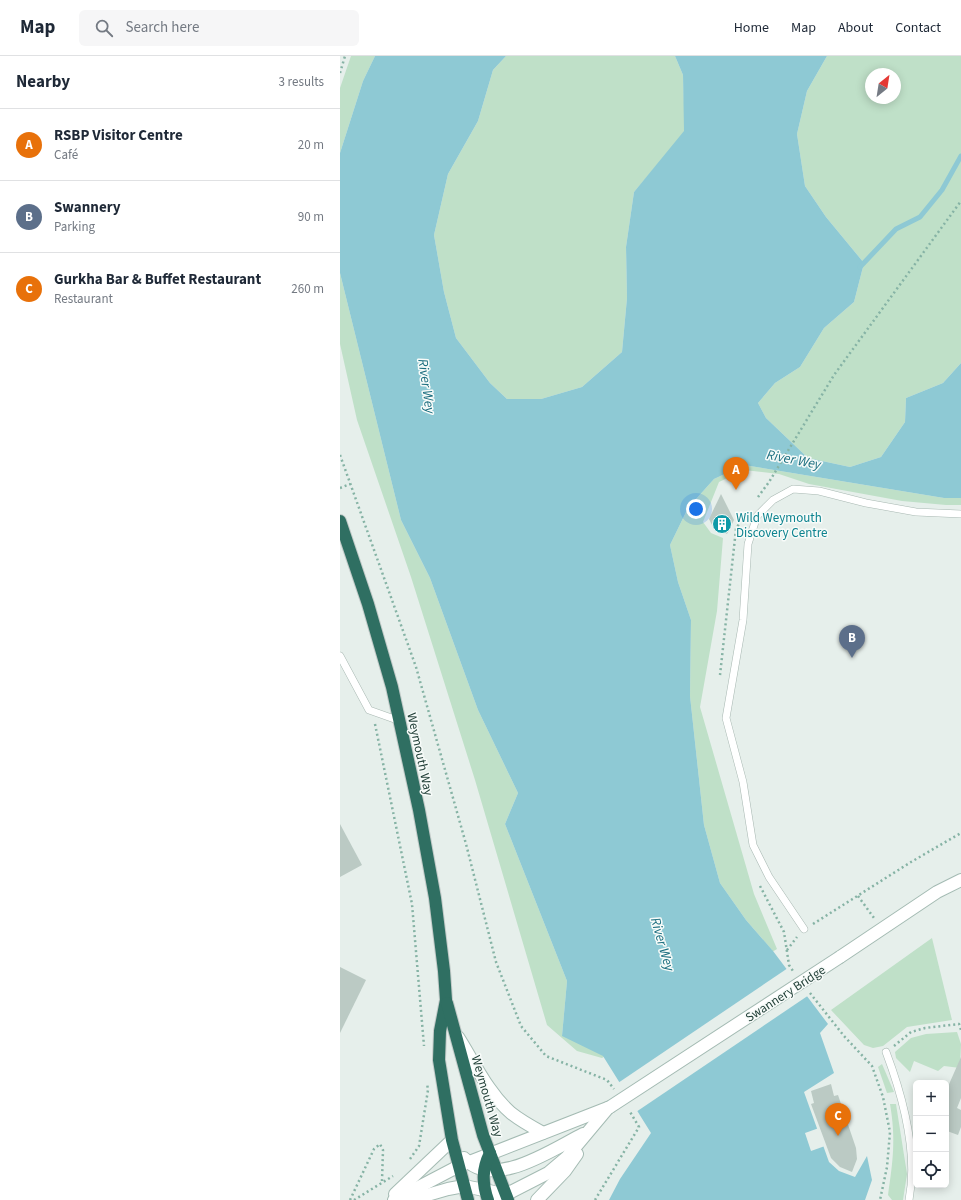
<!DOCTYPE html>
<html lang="en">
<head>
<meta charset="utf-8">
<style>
	:root { --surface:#fff; --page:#f6f6f7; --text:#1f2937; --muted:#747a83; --line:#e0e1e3; --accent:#0b8043 }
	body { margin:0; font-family:"Source Sans 3",sans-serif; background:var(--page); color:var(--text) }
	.controls { position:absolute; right:12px; bottom:12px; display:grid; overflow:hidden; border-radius:6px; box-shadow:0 2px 10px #0003 }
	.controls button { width:36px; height:36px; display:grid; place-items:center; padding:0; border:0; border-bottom:1px solid var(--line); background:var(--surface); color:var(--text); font:20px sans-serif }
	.compass { position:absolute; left:525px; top:12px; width:36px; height:36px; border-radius:50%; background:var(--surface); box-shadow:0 2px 10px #0003; rotate:30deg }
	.you { position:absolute; left:356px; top:453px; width:14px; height:14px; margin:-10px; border:3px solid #fff; border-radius:50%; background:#1a73e8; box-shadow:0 0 0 6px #1a73e833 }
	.badge { display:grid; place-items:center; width:26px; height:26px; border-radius:50%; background:var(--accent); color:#fff; font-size:13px; font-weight:700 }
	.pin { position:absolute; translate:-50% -33px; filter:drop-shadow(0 1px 2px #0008) }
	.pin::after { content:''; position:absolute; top:21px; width:14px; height:12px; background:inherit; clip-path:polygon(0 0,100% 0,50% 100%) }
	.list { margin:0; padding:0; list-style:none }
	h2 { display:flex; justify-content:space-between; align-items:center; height:52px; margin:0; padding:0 16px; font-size:17px }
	h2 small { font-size:13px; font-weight:400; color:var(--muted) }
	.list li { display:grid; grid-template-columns:26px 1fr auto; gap:12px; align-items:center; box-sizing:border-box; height:72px; padding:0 16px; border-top:1px solid var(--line) }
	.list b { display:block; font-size:15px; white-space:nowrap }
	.list p { margin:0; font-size:13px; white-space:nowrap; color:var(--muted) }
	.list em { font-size:13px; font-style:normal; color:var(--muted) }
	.icon { flex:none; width:22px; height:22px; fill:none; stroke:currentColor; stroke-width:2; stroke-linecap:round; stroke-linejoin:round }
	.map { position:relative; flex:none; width:621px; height:1144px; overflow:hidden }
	header { display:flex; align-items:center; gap:24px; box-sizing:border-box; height:56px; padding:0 20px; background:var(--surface); border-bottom:1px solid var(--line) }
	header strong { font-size:19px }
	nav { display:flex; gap:22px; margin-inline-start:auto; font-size:14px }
	.search { width:280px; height:36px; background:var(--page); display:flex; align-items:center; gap:10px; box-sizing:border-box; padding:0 14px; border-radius:6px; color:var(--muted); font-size:15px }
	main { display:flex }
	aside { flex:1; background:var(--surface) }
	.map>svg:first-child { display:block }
	.green { fill:#bfe0c8; fill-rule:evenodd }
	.water { fill:#8ec9d4 }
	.pier { fill:#e6efeb }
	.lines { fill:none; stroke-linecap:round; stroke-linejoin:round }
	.stream { stroke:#8ec9d4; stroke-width:5 }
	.building { fill:#bbcac4 }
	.lane-casing { stroke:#a8b8b2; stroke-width:8 }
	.secondary-casing { stroke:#a4bbb3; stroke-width:14 }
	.highway-casing { stroke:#c2cac8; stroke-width:14 }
	.path { stroke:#86b3a5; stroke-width:2.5; stroke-dasharray:2 3; stroke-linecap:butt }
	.lane { stroke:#fff; stroke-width:7 }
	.secondary { stroke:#fff; stroke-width:12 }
	.highway { stroke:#2f6f62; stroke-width:12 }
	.secondary-bridge-casing { stroke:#a4bbb3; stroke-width:14; stroke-linecap:butt }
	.secondary-bridge { stroke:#fff; stroke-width:12 }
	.labels { text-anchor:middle; stroke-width:3; stroke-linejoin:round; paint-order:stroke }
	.culture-label { font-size:13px; fill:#0d838f; stroke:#f7fbf9; text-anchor:start }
	.street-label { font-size:13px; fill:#24423a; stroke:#f7fbf9 }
	.water-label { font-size:14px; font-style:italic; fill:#1c6f80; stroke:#f7fbf9 }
</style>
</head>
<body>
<header>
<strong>Map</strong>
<div class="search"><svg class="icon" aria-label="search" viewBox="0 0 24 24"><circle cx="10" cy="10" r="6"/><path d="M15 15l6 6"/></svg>Search here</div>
<nav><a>Home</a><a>Map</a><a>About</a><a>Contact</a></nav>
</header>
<main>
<aside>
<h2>Nearby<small>3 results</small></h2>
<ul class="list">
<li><span class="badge" style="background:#e8710a">A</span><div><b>RSBP Visitor Centre</b><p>Café</p></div><em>20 m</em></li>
<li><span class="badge" style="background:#5c6f8a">B</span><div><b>Swannery</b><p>Parking</p></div><em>90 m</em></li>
<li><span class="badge" style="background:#e8710a">C</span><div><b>Gurkha Bar &amp; Buffet Restaurant</b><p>Restaurant</p></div><em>260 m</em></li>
</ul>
</aside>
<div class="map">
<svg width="621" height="1144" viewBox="0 0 621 1144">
	<rect width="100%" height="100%" fill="#e6efeb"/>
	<g class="green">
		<polygon points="11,0 35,0 23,25 0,97 0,32"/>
		<polygon points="166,0 335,0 343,19 345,76 294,136 286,191 287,242 282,296 242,331 201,343 167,343 150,327 116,282 104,236 94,179 108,118 138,65 153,14"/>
		<path d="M487,0H621V307L603,327L566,342L565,366L541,401L510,411L468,402L426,362L418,347L435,327L460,311L484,272L514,246L524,207L486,161L465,130L457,78L467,35ZM531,18H555V42H531Z"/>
		<polygon points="0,217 61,464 90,522 138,654 178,737 165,768 227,925 222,980 432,894 406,864 380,827 364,769 350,640 351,564 338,526 330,489 348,452 374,423 404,409 604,442 621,442 621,449 606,449 562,445 469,428 439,418 404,414 379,426 363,466 371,477 383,482 377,555 360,651 414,838 437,893 262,1002 237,995 207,969 135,724 71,521 17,364 0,288"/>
		<polygon points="592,882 612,964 567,971 543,990 533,992 524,989 491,954"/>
		<polygon points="617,976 621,988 620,1012 604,1010 598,1015 574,1005 570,1016 556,1002 555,996 571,982 586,978"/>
		<polygon points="542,1008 554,1036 547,1037 538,1011"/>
		<path d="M550,1048H556L567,1118L563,1144H552L548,1139C553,1105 556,1083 550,1048Z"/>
	</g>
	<polygon class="water" points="35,0 166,0 153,14 138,65 108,118 94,179 104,236 116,282 150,327 167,343 201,343 242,331 282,296 287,242 286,191 294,136 344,75 343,19 335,0 487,0 467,35 457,78 465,130 486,161 524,207 514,246 484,272 460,311 435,327 418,347 426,362 468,402 510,411 541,401 565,366 566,342 603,327 621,307 621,442 604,442 404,409 374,423 348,452 330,489 338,526 351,564 350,640 364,769 380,827 406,864 433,895 488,968 480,977 494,1017 464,1036 489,1106 499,1115 515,1121 527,1100 532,1124 525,1144 269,1144 280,1123 311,1077 263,1000 222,980 227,925 165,768 178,737 138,654 90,522 61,464 0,217 0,97 23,25"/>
	<g class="pier">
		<polygon points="448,912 469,939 296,1056 278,1027"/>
		<polygon points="479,1072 485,1090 471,1095 465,1077"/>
	</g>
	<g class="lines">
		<polyline class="stream" points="520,211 556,173 580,161 602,134 621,100"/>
	</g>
	<g class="building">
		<polygon points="381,438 394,464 387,478 373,471 369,463"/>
		<polygon points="0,768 22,809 0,821"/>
		<polygon points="0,911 26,924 0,977"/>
		<polygon points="621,1001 621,1042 617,1052 621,1054 621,1071 618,1079 607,1075 606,1077 606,1035"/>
		<polygon points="491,1028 494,1040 498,1039 516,1092 517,1103 512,1116 500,1111 491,1102 471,1048 474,1047 471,1035"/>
	</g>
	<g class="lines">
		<g class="lane-casing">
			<g id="lane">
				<polyline points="0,600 29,654 60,665"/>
				<polyline points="464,873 429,821 413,789 403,726 386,662 403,564 408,488 417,460 433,444 453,433 479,435 526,447 576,456 621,458"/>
				<path d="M546,996C563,1041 578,1097 569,1144"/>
			</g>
		</g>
		<g class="secondary-casing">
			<g id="secondary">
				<polyline points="500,901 597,836 621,824"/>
				<path d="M118,981C134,1006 148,1037 171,1057C181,1065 192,1071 203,1077"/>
				<path d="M124,1102C153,1135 213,1093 243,1078"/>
				<polyline points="55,1138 112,1084"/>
				<polyline points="54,1144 119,1110 270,1051"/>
				<polyline points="70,1144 108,1133 124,1130 154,1136"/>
				<polyline points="148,1144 165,1139 208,1117 227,1101 268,1052"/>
				<polyline points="197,1144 225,1115 237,1098"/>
			</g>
		</g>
		<g class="highway-casing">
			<g id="highway">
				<polyline points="0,465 28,548 52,631 79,754 95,842 104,915 106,944 100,975 99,1004 112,1084 128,1144"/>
				<polyline points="107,947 143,1079 168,1144"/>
				<path d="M148,1144C142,1127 142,1113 150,1097"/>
			</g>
		</g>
		<g class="path">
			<polyline points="0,17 5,0"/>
			<polyline points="0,399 76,611 126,788 156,906 181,970 206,1000 267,1024 274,1033"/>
			<polyline points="0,432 10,428"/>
			<polyline points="418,441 429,426 494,319 621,145"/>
			<polyline points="380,619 396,473 403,461"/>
			<polyline points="35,668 72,848 84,990"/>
			<polyline points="420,830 444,876 449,909 453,915"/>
			<polyline points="518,840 534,862"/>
			<polyline points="473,868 571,806 621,777"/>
			<polyline points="447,894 457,881"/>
			<polyline points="470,937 504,980 532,1010 543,1041 550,1076 547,1111 540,1144"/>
			<polyline points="554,990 571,976 585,972 619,968 621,974"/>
			<polyline points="70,1103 79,1090 88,1034 87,1027"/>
			<polyline points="10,1144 34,1093 40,1088 43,1094 42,1125"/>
			<polyline points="14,1144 53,1120"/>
			<polyline points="255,1144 299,1071 289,1054"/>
		</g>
		<use href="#lane" class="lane"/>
		<use href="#secondary" class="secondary"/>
		<use href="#highway" class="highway"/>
		<g class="secondary-bridge-casing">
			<polyline id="secondary-bridge" points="270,1051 500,901"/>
		</g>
		<use href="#secondary-bridge" class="secondary-bridge"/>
	</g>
	<defs>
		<g id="building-disc" transform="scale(1)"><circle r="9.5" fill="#0f9aa8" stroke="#f7fbf9"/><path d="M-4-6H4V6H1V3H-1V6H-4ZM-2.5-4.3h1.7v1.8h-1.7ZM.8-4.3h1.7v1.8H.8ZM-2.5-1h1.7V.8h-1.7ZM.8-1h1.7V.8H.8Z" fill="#fff"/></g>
	</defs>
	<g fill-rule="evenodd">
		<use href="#building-disc" x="382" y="468"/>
	</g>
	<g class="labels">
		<g class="culture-label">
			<text x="396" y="466">Wild Weymouth<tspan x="396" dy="15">Discovery Centre</tspan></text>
		</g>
		<g class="street-label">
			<text transform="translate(81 698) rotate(78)" y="5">Weymouth Way</text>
			<text transform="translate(445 937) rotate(-33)" y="5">Swannery Bridge</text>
			<text transform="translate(148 1040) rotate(74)" y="5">Weymouth Way</text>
		</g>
		<g class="water-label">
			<text transform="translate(87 330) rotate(82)" y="5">River Wey</text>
			<text transform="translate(454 403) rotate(11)" y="5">River Wey</text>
			<text transform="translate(323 888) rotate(74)" y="5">River Wey</text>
		</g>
	</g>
</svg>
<div class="controls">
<button>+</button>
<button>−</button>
<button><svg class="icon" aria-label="locate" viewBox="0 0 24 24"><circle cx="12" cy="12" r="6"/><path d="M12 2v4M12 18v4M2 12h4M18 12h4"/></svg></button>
</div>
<svg class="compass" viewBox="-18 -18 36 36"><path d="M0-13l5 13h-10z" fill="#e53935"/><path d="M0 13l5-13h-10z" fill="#747a83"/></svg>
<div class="you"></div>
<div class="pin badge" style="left:396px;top:434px;background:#e8710a">A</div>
<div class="pin badge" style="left:512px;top:602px;background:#5c6f8a">B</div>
<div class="pin badge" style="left:498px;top:1080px;background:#e8710a">C</div>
</div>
</main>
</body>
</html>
